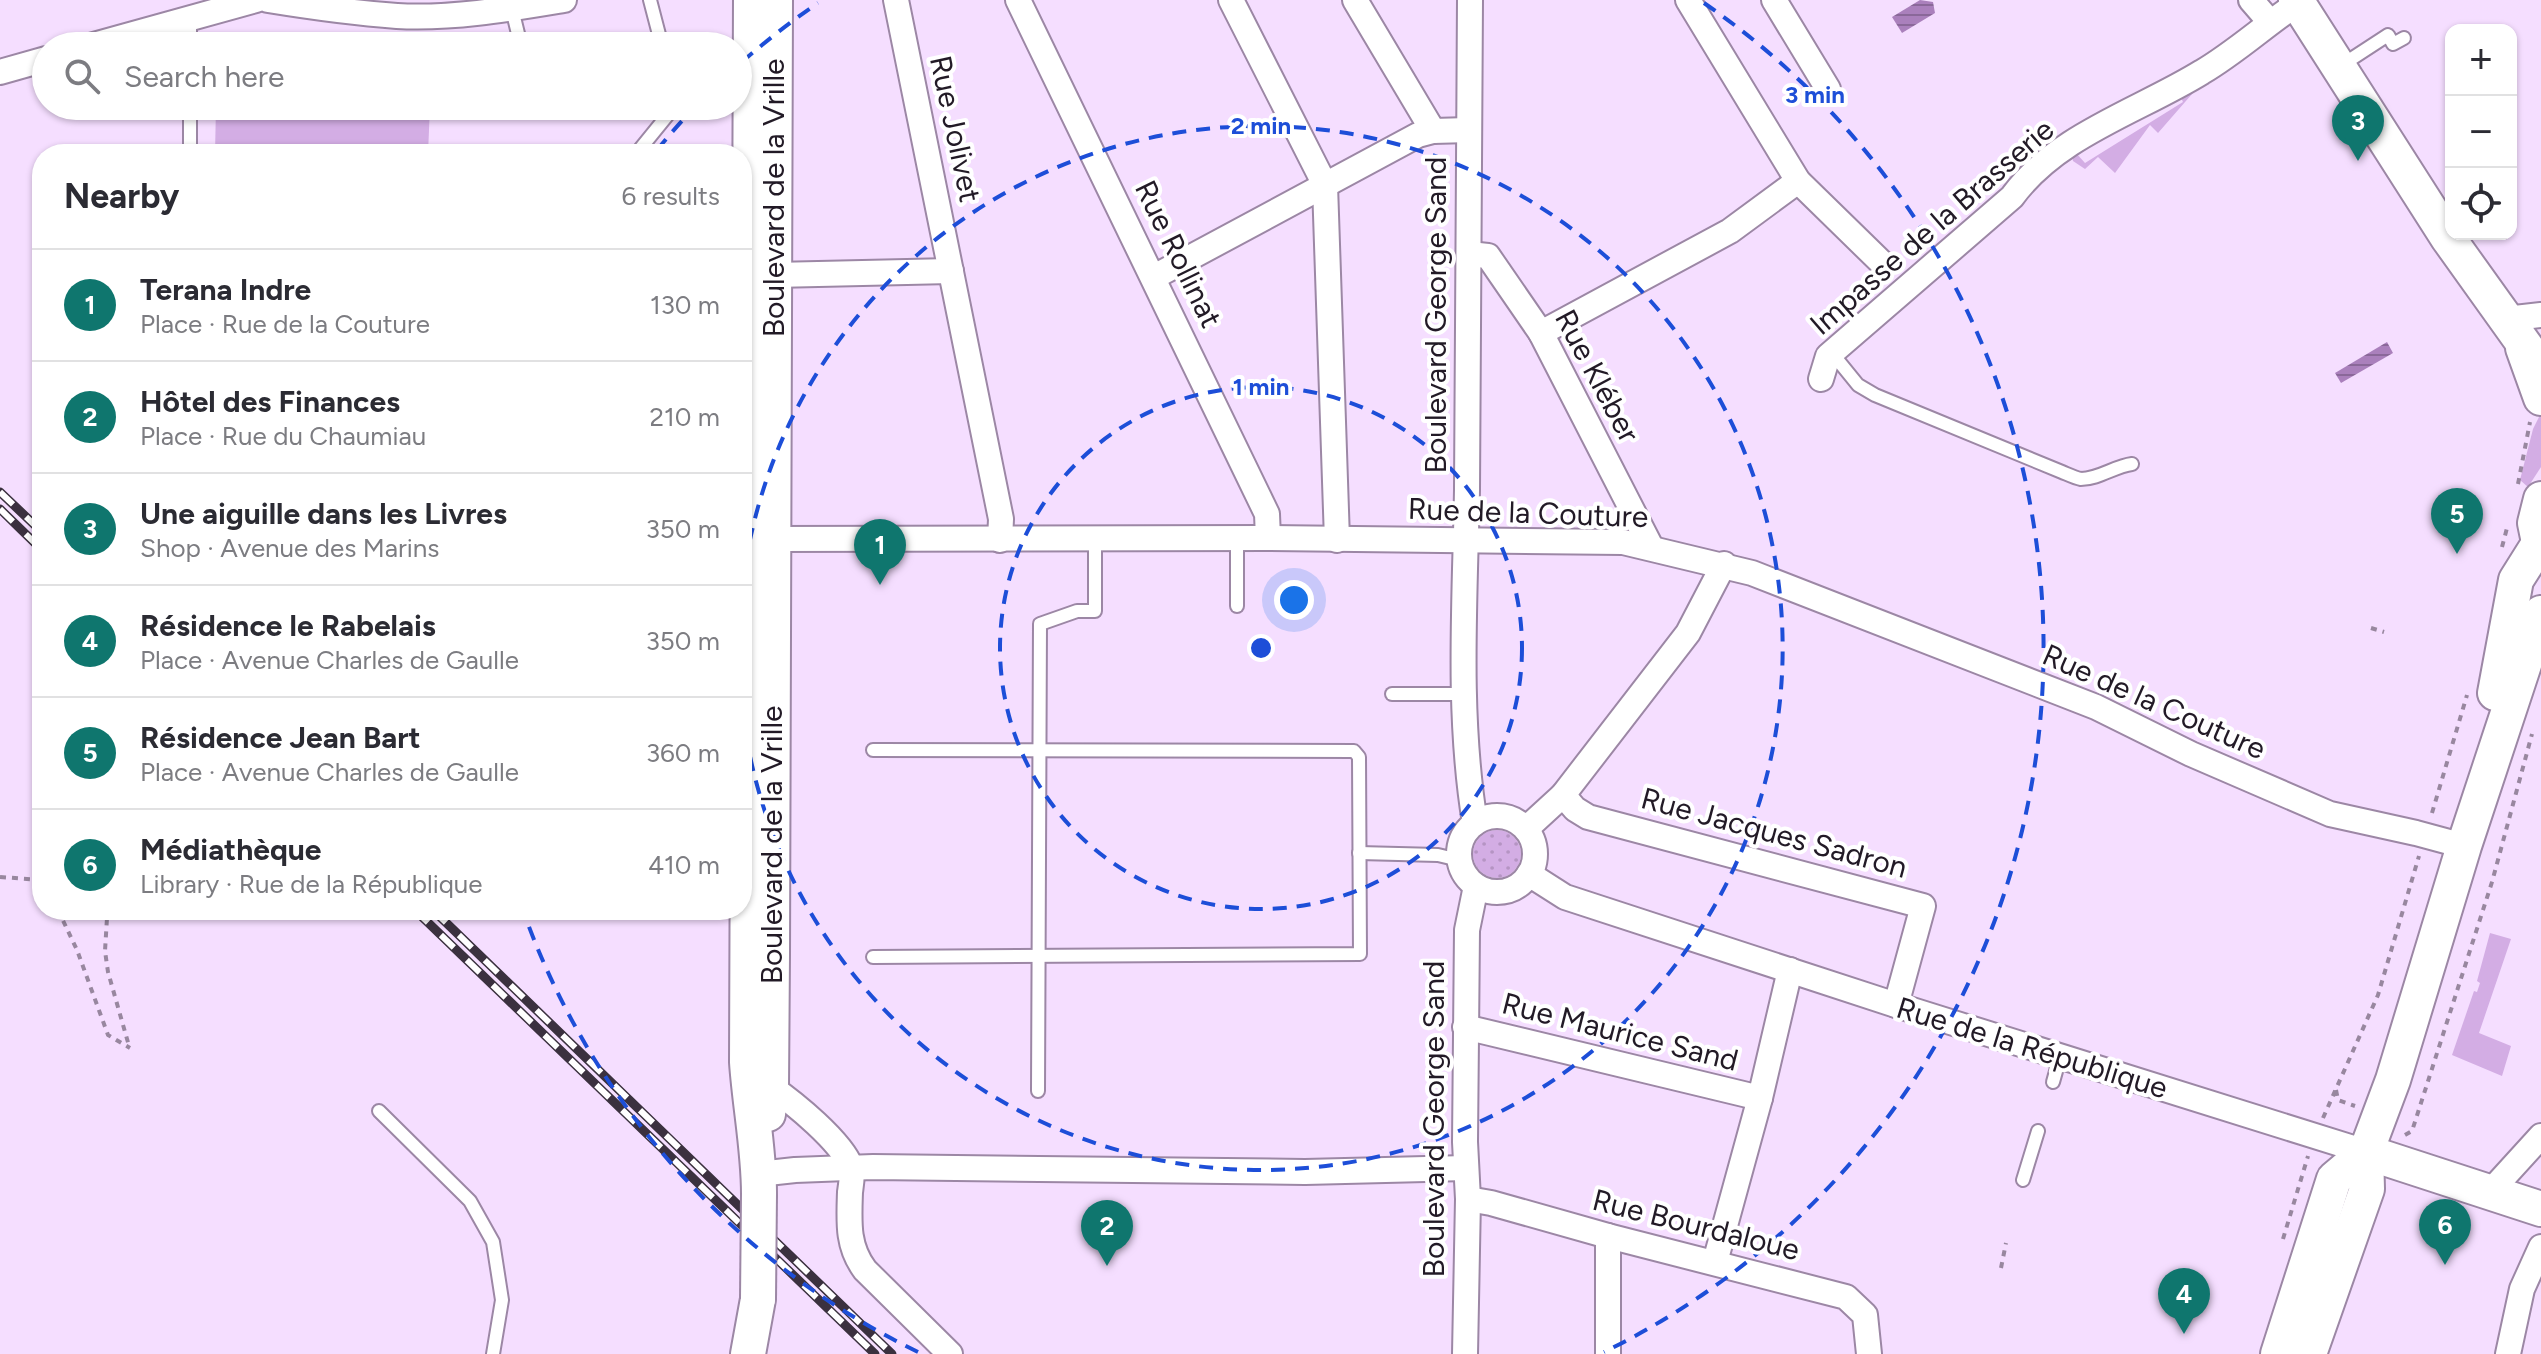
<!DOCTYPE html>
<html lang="en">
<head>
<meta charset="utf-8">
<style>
	:root { --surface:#fff; --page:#f2f2f3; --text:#2b2b33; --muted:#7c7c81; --line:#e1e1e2; --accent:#0f766e }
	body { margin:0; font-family:Figtree,sans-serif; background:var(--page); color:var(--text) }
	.controls { position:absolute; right:24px; top:24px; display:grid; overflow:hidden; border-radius:16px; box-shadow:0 2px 6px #0004 }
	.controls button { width:72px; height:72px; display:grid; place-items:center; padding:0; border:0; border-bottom:2px solid var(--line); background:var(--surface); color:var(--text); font:40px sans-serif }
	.you { position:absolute; left:1294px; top:600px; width:28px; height:28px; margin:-20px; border:6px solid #fff; border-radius:50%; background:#1a73e8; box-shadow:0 0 0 12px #1a73e833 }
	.badge { display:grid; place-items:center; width:52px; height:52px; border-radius:50%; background:var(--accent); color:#fff; font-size:26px; font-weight:700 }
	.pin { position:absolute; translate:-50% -66px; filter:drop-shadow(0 2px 4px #0008) }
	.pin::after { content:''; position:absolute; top:42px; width:28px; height:24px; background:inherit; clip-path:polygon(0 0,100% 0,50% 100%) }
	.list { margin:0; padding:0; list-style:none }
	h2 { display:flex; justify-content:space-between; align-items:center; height:104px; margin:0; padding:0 32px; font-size:34px }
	h2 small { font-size:26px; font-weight:400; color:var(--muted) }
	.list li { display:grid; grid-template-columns:52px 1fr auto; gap:24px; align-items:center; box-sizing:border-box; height:112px; padding:0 32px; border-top:2px solid var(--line) }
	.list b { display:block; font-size:30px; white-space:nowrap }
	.list p { margin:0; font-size:26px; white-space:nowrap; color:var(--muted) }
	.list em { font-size:26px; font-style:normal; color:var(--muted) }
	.icon { flex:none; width:44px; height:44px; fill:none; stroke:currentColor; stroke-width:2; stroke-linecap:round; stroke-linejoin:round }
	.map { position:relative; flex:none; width:2541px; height:1354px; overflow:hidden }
	.search { position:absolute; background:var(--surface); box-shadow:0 2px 6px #0004; left:32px; top:32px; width:720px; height:88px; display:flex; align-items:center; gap:20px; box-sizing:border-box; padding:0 28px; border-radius:44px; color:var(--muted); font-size:30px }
	.panel { position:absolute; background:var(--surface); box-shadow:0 2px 6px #0004; left:32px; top:144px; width:720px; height:776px; border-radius:32px }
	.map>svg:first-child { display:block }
	.grass { fill:#d3ade4 }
	.garden { fill:url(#garden-dots) }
	.water { fill:url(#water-rules) }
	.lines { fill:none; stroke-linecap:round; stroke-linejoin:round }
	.lane-casing { stroke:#9c87a5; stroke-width:16 }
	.street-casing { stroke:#9c87a5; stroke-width:28 }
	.secondary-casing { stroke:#9c87a5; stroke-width:38 }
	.path { stroke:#98879f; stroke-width:4; stroke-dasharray:6 6; stroke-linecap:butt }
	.lane { stroke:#fff; stroke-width:12 }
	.street { stroke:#fff; stroke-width:24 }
	.secondary { stroke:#fff; stroke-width:34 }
	.rail-casing { stroke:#3b313f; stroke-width:9 }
	.rail { stroke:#fff; stroke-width:6; stroke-dasharray:18; stroke-linecap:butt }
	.secondary-bridge-casing { stroke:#9c87a5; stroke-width:38; stroke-linecap:butt }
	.secondary-bridge { stroke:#fff; stroke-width:34 }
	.ring { fill:none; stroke:#1d4ed8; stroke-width:4; stroke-dasharray:14 10 }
	.labels { text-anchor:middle; stroke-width:8; stroke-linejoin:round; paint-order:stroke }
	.street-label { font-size:30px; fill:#221a26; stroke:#fff }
	.centre { fill:#1d4ed8; stroke:#fff; stroke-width:4 }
	.ring-label { font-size:24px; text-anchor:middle; font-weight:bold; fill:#1d4ed8; stroke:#fff; stroke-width:8; stroke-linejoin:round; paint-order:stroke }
</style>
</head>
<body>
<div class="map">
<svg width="2541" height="1354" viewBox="0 0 2541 1354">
	<defs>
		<pattern id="garden-dots" width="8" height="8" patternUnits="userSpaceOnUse" patternTransform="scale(2)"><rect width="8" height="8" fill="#d3ade4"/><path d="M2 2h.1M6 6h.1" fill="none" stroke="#b594c3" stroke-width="1.8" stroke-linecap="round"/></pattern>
		<pattern id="water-rules" width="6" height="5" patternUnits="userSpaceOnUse" patternTransform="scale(2)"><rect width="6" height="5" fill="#aa80bc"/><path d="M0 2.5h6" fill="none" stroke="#8a6899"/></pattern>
	</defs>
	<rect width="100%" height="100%" fill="#f5deff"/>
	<g class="grass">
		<polygon points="2192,90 2192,94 2158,133 2150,125 2115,173 2098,157 2085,169 2073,161 2072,156 2076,153 2085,163 2183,102 2178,91"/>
		<polygon points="216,106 430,106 428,154 215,154"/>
		<polygon points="450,147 530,148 530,154 449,154"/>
		<polygon points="2541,413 2541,467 2528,487 2520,480 2533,429"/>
		<polygon points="2490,933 2511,939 2479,1033 2511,1046 2502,1076 2452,1055 2474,991 2477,992 2480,983 2477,981"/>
	</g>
	<circle class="garden" cx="1497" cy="854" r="24"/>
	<g class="water">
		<polygon points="1920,0 1933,2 1935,13 1902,33 1892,17"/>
		<polygon points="2387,342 2393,353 2341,383 2335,373"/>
	</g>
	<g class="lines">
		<g class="lane-casing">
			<g id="lane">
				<polyline points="650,0 662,46"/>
				<polyline points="512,9 521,46"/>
				<polyline points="190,46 190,17"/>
				<polyline points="2342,65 2388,35 2393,44 2404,38"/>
				<polyline points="190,154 190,106"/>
				<polyline points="636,154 675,106"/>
				<path d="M1832,353L1858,385L1875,395L2062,472C2067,474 2075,478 2081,479C2099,479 2115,466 2132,464"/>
				<polyline points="1237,539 1237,606"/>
				<polyline points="1392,694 1463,694"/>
				<polyline points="1359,853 1438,855 1459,860"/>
				<polyline points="873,957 1360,954 1359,757 1354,751 873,750"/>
				<polyline points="2053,1082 2060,1057"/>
				<polyline points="1038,1091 1040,624 1077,611 1095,611 1095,540"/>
				<polyline points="379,1111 470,1201 493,1242 502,1300 493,1354"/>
				<polyline points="2023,1180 2038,1131"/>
			</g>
		</g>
		<g class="street-casing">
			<g id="street">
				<path d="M268,0C311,7 354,13 397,16C453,19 510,9 564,0"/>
				<polyline points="896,0 1001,519 1000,540"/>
				<polyline points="1018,0 1267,514 1268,538"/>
				<polyline points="1231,0 1325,185 1337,540"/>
				<polyline points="1355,0 1433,131"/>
				<path d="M1470,0C1469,163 1468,327 1467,490C1465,601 1457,713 1475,823"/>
				<polyline points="1688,0 1798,181 1883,264"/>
				<polyline points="1774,0 1828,89"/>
				<polyline points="2251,0 2270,22"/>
				<polyline points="90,46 256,0"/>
				<polyline points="0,72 46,59"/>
				<polyline points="1469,254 1488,256 1541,333 1651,547"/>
				<polyline points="774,275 951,271"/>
				<polyline points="1154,277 1418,135 1433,131 1469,130"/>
				<polyline points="2506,319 2541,315"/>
				<polyline points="1541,333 1730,231 1798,181"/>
				<path d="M1821,379L1828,356L2012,197C2057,135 2139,111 2202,72C2236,52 2265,25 2298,3"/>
				<polyline points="775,539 1268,538 1623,542 1752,573 2096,707 2191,754 2330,814 2416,833 2464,846"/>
				<polyline points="1563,795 1575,809 1588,817 1923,906 1896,1005"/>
				<circle cx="1497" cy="854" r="38"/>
				<polyline points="1526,829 1563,795 1688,633 1724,564"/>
				<polyline points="1529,874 1565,897 1896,1005 2366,1152"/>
				<polyline points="1465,1027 1760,1098"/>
				<path d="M771,1087C794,1103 841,1141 851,1167C853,1174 851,1185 850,1192C849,1222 847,1246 865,1270L950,1354"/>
				<polyline points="759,1174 795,1170 873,1167 1305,1172 1466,1168"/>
				<polyline points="2490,1192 2541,1136"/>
				<polyline points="1468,1199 1491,1203 1608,1236 1846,1297 1865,1315 1869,1354"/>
				<polyline points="1608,1236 1608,1354"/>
				<polyline points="1715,1262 1760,1098 1790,970"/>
				<polyline points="1465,1354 1468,1199 1465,1142 1467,930 1476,886"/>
				<polyline points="2508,1354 2522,1289 2541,1247"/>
			</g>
		</g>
		<g class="secondary-casing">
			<g id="secondary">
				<path d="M751,0L747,1062C750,1106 759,1149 759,1194"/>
				<polyline points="2296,0 2448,238 2541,368"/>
				<polyline points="2523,348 2541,398"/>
				<polyline points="2541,499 2535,523 2541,552"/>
				<polyline points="2495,693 2516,580 2538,545"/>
				<polyline points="768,1114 771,1087 772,955 775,0"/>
				<polyline points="2366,1152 2541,1209"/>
				<polyline points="748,1354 758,1299"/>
				<polyline points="2278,1354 2334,1179 2366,1152"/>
				<polyline points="2309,1354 2367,1189 2366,1152 2393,1080 2464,846 2541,613"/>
			</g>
		</g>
		<g class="path">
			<polyline points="2518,484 2530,422"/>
			<polyline points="2502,547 2507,528"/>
			<polyline points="2371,628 2384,632"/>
			<polyline points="2432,813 2467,695"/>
			<polyline points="0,877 42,880"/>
			<polyline points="58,910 77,950 108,1035 130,1048"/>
			<polyline points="100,910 107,918 105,951 108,972 129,1046"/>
			<polyline points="2336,1090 2338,1100 2355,1106"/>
			<polyline points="2323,1118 2378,995 2419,856"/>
			<polyline points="2405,1135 2412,1131 2492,882 2532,734"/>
			<polyline points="2283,1239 2308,1156"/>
			<polyline points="2001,1268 2006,1243"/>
		</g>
		<use href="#lane" class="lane"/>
		<use href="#street" class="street"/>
		<use href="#secondary" class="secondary"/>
		<g class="rail-casing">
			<g id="rail">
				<polyline points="0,492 42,532"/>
				<polyline points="0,509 42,550"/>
				<polyline points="415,910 875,1354"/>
				<polyline points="433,910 892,1354"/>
			</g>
		</g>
		<use href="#rail" class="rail"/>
		<g class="secondary-bridge-casing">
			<polyline id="secondary-bridge" points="758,1299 759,1194"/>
		</g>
		<use href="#secondary-bridge" class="secondary-bridge"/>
	</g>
	<g class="ring">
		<circle cx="1261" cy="648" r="261"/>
		<path d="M742 589A522 522 0 1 1 742 707"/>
		<path d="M918 1352A783 783 0 0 1 525 916M657 150A783 783 0 0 1 693 109M742 62A783 783 0 0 1 818 3M1704 3A783 783 0 0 1 1604 1352"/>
	</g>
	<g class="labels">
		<g class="street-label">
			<text transform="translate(955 129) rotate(78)" y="10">Rue Jolivet</text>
			<text transform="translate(774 198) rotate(-90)" y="10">Boulevard de la Vrille</text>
			<text transform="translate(1932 227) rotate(-41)" y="10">Impasse de la Brasserie</text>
			<text transform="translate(1178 254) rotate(64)" y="10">Rue Rollinat</text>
			<text transform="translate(1436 315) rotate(-90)" y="10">Boulevard George Sand</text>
			<text transform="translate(1597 376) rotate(62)" y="10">Rue Kléber</text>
			<text transform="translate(1528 513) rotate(2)" y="10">Rue de la Couture</text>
			<text transform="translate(2154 702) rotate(24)" y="10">Rue de la Couture</text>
			<text transform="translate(1774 833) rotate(15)" y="10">Rue Jacques Sadron</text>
			<text transform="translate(772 845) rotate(-90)" y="10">Boulevard de la Vrille</text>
			<text transform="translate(1620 1032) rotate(14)" y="10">Rue Maurice Sand</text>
			<text transform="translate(2032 1048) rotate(17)" y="10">Rue de la République</text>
			<text transform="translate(1434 1119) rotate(-90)" y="10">Boulevard George Sand</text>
			<text transform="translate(1696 1225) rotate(14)" y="10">Rue Bourdaloue</text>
		</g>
	</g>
	<circle cx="1261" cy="648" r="12" class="centre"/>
	<g class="ring-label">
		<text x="1815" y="103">3 min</text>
		<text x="1261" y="134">2 min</text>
		<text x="1261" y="395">1 min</text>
	</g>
</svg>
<div class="controls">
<button>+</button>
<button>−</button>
<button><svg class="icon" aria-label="locate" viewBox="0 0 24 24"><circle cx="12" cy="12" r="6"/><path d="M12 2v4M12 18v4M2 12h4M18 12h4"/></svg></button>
</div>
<div class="you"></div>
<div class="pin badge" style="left:880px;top:585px">1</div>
<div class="pin badge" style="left:1107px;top:1266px">2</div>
<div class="pin badge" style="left:2358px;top:161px">3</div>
<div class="pin badge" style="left:2184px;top:1334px">4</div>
<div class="pin badge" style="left:2457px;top:554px">5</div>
<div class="pin badge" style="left:2445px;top:1265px">6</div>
<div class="search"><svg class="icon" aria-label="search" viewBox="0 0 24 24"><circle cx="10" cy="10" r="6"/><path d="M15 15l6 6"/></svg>Search here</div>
<section class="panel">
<h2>Nearby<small>6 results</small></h2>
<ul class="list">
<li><span class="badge">1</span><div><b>Terana Indre</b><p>Place · Rue de la Couture</p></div><em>130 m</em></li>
<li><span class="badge">2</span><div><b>Hôtel des Finances</b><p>Place · Rue du Chaumiau</p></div><em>210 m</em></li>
<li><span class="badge">3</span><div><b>Une aiguille dans les Livres</b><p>Shop · Avenue des Marins</p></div><em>350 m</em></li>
<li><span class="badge">4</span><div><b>Résidence le Rabelais</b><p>Place · Avenue Charles de Gaulle</p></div><em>350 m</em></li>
<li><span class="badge">5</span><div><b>Résidence Jean Bart</b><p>Place · Avenue Charles de Gaulle</p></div><em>360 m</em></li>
<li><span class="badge">6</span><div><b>Médiathèque</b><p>Library · Rue de la République</p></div><em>410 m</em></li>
</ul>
</section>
</div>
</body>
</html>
